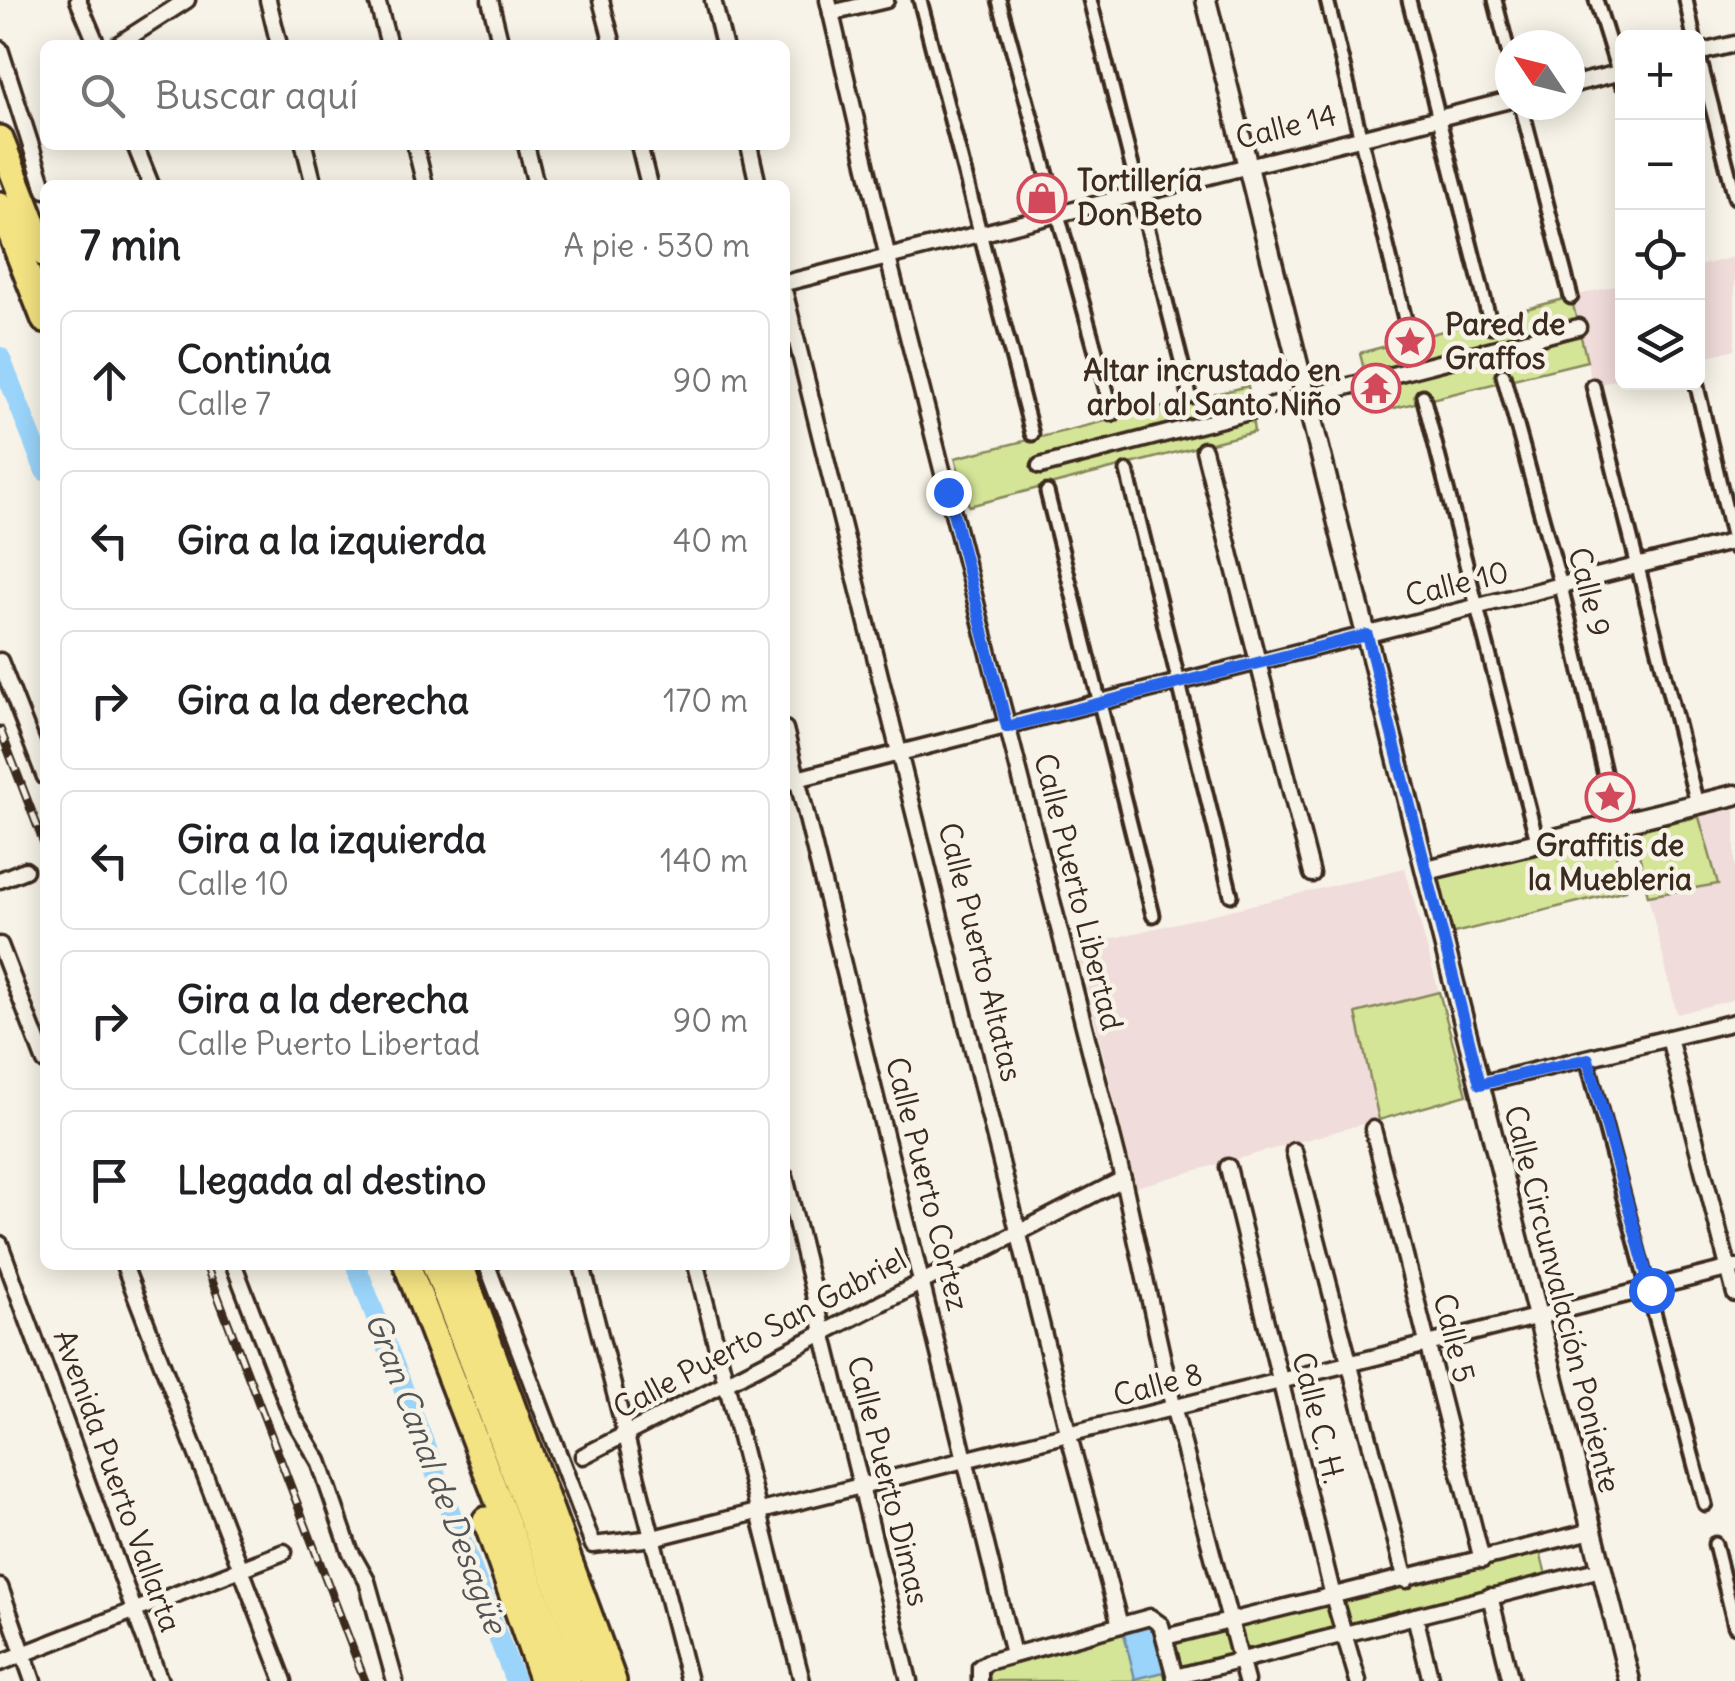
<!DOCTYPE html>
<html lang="es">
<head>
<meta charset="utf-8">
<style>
	:root { --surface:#fff; --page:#f6f6f6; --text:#202124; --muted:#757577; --line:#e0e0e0 }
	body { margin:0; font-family:Delius,sans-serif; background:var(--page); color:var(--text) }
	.controls { position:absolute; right:30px; top:30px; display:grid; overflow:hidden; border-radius:15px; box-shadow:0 5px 25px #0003 }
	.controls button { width:90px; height:90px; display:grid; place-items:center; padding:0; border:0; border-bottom:2px solid var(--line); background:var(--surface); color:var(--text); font:50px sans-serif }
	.compass { position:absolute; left:1495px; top:30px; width:90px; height:90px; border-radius:50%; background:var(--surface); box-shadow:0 5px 25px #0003; rotate:305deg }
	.stop { position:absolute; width:30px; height:30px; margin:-22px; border:8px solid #2563eb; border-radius:50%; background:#fff }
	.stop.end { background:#2563eb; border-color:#fff; box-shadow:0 2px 10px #0008 }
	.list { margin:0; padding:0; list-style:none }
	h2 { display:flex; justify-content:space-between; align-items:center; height:130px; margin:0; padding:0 40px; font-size:42px }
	h2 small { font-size:32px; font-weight:400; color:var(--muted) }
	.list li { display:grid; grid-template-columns:65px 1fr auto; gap:30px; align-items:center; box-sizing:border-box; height:140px; margin:0 20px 20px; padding:0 20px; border:2px solid var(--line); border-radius:15px }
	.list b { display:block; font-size:38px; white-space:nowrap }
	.list p { margin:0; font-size:32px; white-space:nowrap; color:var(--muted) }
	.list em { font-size:32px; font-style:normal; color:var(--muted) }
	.icon { flex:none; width:55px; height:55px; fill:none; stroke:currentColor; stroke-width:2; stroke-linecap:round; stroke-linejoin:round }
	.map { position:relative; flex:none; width:1735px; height:1681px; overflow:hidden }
	.search { position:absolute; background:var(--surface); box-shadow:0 5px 25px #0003; left:40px; top:40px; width:750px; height:110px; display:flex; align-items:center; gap:25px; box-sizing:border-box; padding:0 35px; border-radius:15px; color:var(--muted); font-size:38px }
	.panel { position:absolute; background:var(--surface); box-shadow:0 5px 25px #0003; left:40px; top:180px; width:750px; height:1090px; border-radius:15px }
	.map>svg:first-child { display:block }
	.built { fill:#f0dcda }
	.green { fill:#d4e598; stroke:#88885b; stroke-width:2.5 }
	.water { fill:#9ad4fa; stroke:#7490a2; stroke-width:2.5 }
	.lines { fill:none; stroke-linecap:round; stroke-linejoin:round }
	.canal { stroke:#9ad4fa; stroke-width:20 }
	.pedestrian-casing { stroke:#3b2a1e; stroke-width:19 }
	.minor-casing { stroke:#3b2a1e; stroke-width:21 }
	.tertiary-casing { stroke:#3b2a1e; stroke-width:25 }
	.motorway-casing { stroke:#3b2a1e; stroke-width:32 }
	.pedestrian { stroke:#f7f3e8; stroke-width:11 }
	.minor { stroke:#f7f3e8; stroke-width:14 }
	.tertiary { stroke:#f7f3e8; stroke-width:18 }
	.motorway { stroke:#f4e382; stroke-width:25 }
	.rail-casing { stroke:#3b2a1e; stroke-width:9 }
	.rail { stroke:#f7f3e8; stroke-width:5; stroke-dasharray:15; stroke-linecap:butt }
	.route { stroke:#2563eb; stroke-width:12 }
	.labels { text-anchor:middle; stroke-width:9; stroke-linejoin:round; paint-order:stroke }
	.street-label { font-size:30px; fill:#3b2a1e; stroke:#f7f3e8 }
	.poi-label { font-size:30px; font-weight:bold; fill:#3b2a1e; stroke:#f7f3e8; text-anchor:start }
	.water-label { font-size:32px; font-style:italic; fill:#535455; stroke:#f7f3e8 }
</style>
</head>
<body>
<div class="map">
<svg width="1735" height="1681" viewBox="0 0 1735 1681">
	<rect width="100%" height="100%" fill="#f7f3e8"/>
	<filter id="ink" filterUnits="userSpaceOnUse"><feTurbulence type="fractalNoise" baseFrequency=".01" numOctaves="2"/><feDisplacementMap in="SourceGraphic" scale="20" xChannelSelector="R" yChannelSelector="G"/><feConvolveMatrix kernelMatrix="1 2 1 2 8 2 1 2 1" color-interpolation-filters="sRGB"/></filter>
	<g filter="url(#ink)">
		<g class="built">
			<polygon points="1735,257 1735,349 1698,359 1698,266"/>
			<polygon points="1622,284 1622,378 1593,386 1571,297"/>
			<polygon points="1735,808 1735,999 1677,1014 1648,896 1638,832"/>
			<polygon points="1405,868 1467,1095 1136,1187 1077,947"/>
		</g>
		<g class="green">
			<polygon points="1571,297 1587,361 1374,413 1360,353"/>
			<polygon points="1248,386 1254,432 969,506 955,458"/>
			<polygon points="1699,817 1718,884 1648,896 1634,830"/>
			<polygon points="1606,821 1626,890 1450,934 1432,864"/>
			<polygon points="1439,992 1467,1095 1379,1120 1356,1013"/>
			<polygon points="1537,1541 1548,1582 1169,1681 976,1681 977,1666 1123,1625 1164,1634 1340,1586"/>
		</g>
		<polygon class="water" points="1153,1626 1164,1672 1135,1679 1124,1634"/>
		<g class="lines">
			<g class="canal">
				<polyline points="0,357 45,471"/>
				<polyline points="356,1265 515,1681"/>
			</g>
			<g class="pedestrian-casing">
				<g id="pedestrian">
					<polyline points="920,0 1032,434"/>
					<polyline points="999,0 1113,414"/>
					<polyline points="1090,0 1190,396"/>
					<polyline points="1327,0 1411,344"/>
					<polyline points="1409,0 1491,326"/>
					<polyline points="1495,0 1510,59"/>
					<polyline points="1596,0 1622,84"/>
					<polyline points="1686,0 1694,38"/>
					<polyline points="1698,53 1735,197"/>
					<polyline points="1521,105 1571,297"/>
					<polyline points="1503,375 1561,586 1616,823"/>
					<polyline points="1696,382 1735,548"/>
					<polyline points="1593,386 1697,804"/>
					<polyline points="1423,396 1537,841"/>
					<polyline points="1127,471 1231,895"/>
					<polyline points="1047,492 1153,915"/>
					<polyline points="1587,1059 1705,1504"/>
					<polyline points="1715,1544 1735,1626"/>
				</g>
			</g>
			<g class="minor-casing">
				<g id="minor">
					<polyline points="78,0 97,45"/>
					<polyline points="268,0 279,45"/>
					<polyline points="377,0 389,45"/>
					<polyline points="490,0 501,45"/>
					<polyline points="601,0 613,45"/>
					<polyline points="713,0 724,45"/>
					<polyline points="828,0 888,258 1123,1179 1174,1410 1246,1681"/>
					<polyline points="831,13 886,0"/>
					<polyline points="117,45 187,0"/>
					<polyline points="0,49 45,190"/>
					<polyline points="1698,53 1735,44"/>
					<polyline points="1570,85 1622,72"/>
					<polyline points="135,145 151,185"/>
					<polyline points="304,145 314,185"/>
					<polyline points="415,145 425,185"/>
					<polyline points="526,145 536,185"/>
					<polyline points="639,145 649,185"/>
					<polyline points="749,145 758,185"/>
					<polyline points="785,283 1510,100"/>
					<polyline points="785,294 1069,1436 1120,1625"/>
					<polyline points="1204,450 1312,874"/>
					<polyline points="1040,466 1578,327"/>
					<polyline points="0,661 45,777"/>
					<polyline points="785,729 1013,1654"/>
					<polyline points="785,782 1735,541"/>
					<polyline points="0,880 25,870"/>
					<polyline points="0,945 45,1062"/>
					<polyline points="1669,1038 1735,1294"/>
					<polyline points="1479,1084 1735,1022"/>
					<polyline points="1373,1129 1482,1560"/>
					<polyline points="1294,1151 1406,1580"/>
					<polyline points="1228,1167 1333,1596 1358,1681"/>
					<polyline points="785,1177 909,1681"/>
					<polyline points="0,1244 160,1681"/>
					<polyline points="124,1265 284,1681"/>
					<polyline points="234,1265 292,1416 319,1461 350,1551 367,1581 395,1681"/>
					<polyline points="487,1265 593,1545 653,1538 1735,1267"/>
					<polyline points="582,1265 689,1681"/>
					<polyline points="696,1265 802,1681"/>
					<polyline points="583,1456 1123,1179"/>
					<polyline points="0,1587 33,1681"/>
					<polyline points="1490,1596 1511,1681"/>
					<polyline points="1415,1616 1431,1681"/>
					<polyline points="1165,1637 1592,1531"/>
					<polyline points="0,1663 284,1552"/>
					<polyline points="1175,1677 1601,1569"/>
					<polyline points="980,1681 980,1667 988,1662 1150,1617 1161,1625 1176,1681"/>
				</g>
			</g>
			<g class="tertiary-casing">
				<g id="tertiary">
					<polyline points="1206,0 1630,1681"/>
					<polyline points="1427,870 1735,795"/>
				</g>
			</g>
			<g class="motorway-casing">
				<g id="motorway">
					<polyline points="0,139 45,254"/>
					<polyline points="0,205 45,320"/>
					<polyline points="407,1265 568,1681"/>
					<polyline points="435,1265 594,1681"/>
					<polyline points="460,1265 613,1681"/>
					<polyline points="486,1520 543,1681"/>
				</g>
			</g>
			<use href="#pedestrian" class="pedestrian"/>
			<use href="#minor" class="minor"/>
			<use href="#tertiary" class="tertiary"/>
			<use href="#motorway" class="motorway"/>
			<g class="rail-casing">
				<g id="rail">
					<polyline points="0,729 45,846"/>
					<polyline points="206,1265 365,1681"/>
				</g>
			</g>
			<use href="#rail" class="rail"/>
		</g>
	</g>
	<g class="lines" filter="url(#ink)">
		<polyline class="route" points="948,492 1007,727 1367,635 1480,1084 1588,1059 1651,1290"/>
	</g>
	<defs>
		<g id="shop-ring" transform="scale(2.5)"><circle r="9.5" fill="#f7f3e8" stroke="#d1495b" stroke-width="1.5"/><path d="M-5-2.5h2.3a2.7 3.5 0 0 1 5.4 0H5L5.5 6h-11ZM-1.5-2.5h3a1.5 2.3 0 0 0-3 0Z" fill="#d1495b"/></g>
		<g id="sight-ring" transform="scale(2.5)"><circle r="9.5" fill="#f7f3e8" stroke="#d1495b" stroke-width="1.5"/><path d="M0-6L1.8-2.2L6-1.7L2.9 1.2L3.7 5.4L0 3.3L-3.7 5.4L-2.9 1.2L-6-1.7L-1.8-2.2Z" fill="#d1495b"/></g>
		<g id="temple-ring" transform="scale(2.5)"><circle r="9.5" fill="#f7f3e8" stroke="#d1495b" stroke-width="1.5"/><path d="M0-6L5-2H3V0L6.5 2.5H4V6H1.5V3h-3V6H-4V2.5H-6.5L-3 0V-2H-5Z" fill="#d1495b"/></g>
	</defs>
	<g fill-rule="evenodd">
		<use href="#shop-ring" x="1042" y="198"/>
		<use href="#sight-ring" x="1410" y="342"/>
		<use href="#temple-ring" x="1376" y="388"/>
		<use href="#sight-ring" x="1610" y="797"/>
	</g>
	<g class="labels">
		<g class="street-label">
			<text transform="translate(1286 127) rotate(-14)" y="10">Calle 14</text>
			<text transform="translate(1457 584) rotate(-14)" y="10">Calle 10</text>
			<text transform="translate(1589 592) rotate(76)" y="10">Calle 9</text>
			<text transform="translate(1078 892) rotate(76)" y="10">Calle Puerto Libertad</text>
			<text transform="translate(980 952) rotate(76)" y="10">Calle Puerto Altatas</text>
			<text transform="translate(927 1184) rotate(76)" y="10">Calle Puerto Cortez</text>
			<text transform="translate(1562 1299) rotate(76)" y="10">Calle Circunvalación Poniente</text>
			<text transform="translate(760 1334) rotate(-28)" y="10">Calle Puerto San Gabriel</text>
			<text transform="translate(1454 1338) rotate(76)" y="10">Calle 5</text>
			<text transform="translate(1158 1385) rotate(-15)" y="10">Calle 8</text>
			<text transform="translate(1318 1418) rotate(76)" y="10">Calle C. H.</text>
			<text transform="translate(117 1481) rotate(70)" y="10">Avenida Puerto Vallarta</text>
			<text transform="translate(888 1481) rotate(76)" y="10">Calle Puerto Dimas</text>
		</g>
		<g class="poi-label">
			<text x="1077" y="191">Tortillería<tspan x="1077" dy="34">Don Beto</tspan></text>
			<text x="1445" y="335">Pared de<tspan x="1445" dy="34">Graffos</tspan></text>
			<text x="1341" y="381" text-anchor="end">Altar incrustado en<tspan x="1341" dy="34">arbol al Santo Niño</tspan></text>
			<text x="1610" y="856" text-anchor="middle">Graffitis de<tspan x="1610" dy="34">la Muebleria</tspan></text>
		</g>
		<g class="water-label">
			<text transform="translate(436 1473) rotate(69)" y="11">Gran Canal de Desagüe</text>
		</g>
	</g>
</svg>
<div class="controls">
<button>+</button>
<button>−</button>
<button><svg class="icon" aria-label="locate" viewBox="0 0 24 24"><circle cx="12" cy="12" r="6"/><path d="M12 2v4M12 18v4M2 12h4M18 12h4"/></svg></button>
<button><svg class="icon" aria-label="layers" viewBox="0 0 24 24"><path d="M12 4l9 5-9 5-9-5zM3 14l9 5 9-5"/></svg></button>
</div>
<svg class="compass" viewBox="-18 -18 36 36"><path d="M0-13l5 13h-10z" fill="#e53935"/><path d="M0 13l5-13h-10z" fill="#757577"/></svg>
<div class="stop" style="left:1651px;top:1290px"></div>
<div class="stop end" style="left:948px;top:492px"></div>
<div class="search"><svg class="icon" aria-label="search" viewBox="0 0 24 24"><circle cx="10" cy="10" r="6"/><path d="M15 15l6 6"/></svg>Buscar aquí</div>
<section class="panel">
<h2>7 min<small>A pie · 530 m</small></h2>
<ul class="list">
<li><svg class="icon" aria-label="ahead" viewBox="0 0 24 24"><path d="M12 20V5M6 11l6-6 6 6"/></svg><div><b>Continúa</b><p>Calle 7</p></div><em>90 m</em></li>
<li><svg class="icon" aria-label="left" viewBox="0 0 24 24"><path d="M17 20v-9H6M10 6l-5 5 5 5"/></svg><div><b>Gira a la izquierda</b></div><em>40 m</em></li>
<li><svg class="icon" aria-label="right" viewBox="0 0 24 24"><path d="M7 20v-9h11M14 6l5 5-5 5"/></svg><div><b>Gira a la derecha</b></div><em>170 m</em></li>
<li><svg class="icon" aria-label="left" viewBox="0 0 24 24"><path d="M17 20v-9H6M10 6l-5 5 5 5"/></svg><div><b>Gira a la izquierda</b><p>Calle 10</p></div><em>140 m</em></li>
<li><svg class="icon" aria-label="right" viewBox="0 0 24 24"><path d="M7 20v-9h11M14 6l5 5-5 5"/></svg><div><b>Gira a la derecha</b><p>Calle Puerto Libertad</p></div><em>90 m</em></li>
<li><svg class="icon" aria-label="arrive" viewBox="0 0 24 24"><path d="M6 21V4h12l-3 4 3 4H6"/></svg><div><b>Llegada al destino</b></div></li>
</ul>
</section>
</div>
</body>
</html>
